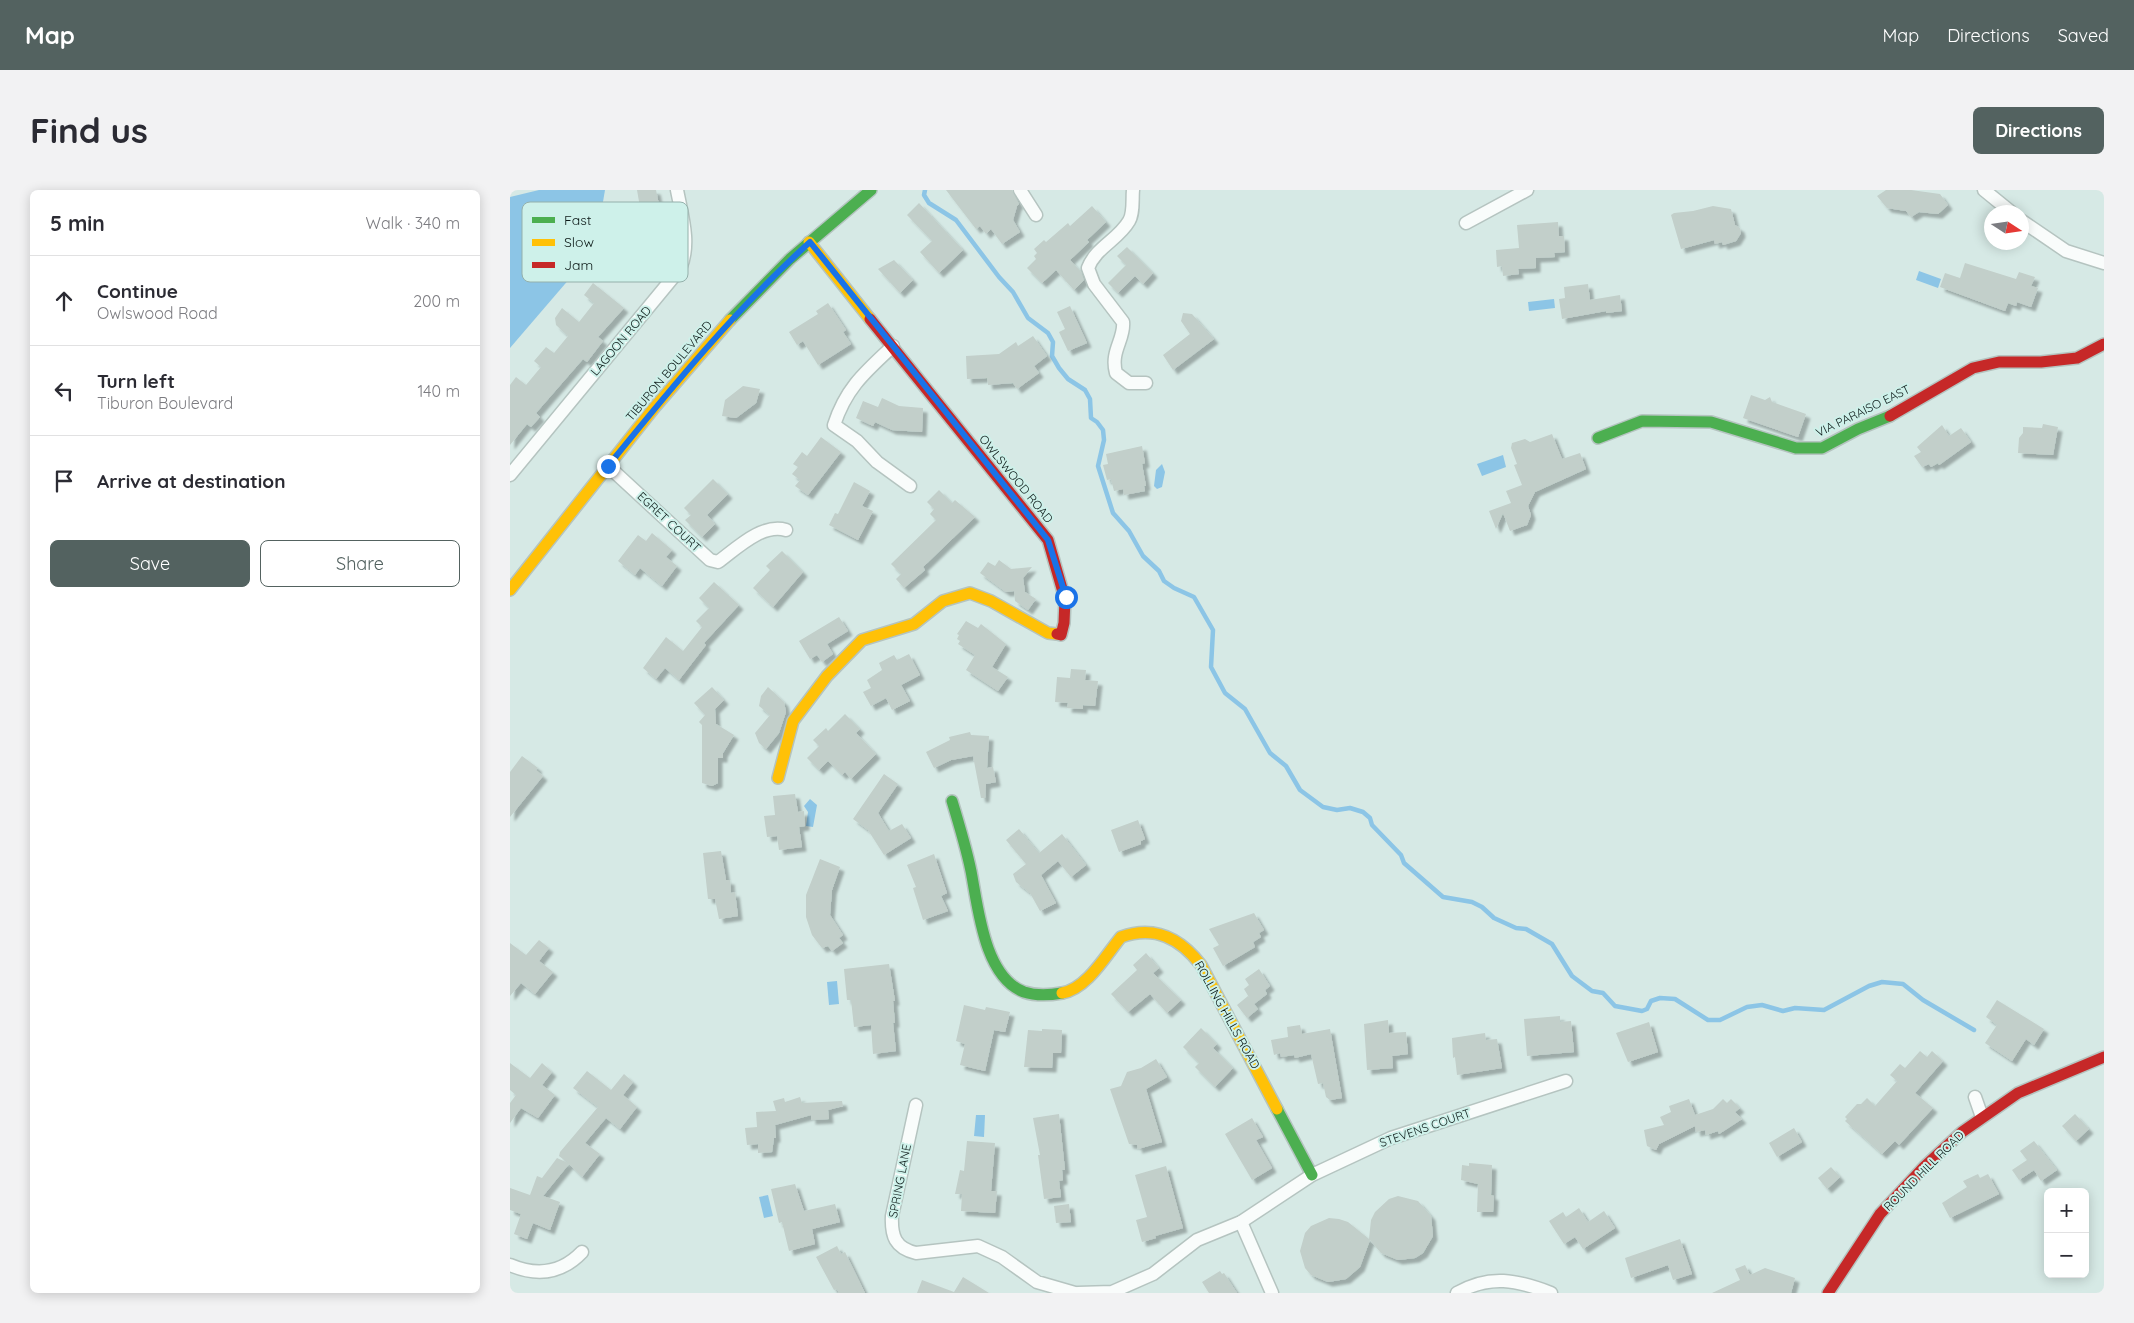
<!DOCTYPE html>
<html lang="en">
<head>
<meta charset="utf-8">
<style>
	:root { --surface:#fff; --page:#f2f2f3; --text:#2b2b33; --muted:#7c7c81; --line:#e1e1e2; --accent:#536260 }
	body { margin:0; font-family:Quicksand,sans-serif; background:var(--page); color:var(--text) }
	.controls { position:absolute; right:15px; bottom:15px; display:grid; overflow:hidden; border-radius:8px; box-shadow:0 2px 12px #0003 }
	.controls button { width:45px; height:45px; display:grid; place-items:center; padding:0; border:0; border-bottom:1px solid var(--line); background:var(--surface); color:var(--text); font:25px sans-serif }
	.compass { position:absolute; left:1474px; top:15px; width:45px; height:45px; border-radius:50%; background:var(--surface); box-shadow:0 2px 12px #0003; rotate:102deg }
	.stop { position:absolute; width:15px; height:15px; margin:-11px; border:4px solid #1a73e8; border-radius:50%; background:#fff }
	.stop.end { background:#1a73e8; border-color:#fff; box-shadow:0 1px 5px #0008 }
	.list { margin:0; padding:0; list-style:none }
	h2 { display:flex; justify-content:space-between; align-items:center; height:65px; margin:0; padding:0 20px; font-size:21px }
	h2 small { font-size:16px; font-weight:400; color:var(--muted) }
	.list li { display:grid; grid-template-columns:32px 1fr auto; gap:15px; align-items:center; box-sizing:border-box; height:90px; padding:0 20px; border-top:1px solid var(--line) }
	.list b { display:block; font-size:19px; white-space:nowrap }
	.list p { margin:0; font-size:16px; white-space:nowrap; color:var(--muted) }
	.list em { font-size:16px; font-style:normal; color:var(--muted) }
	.actions { display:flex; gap:10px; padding:15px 20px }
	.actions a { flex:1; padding:11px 0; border:1px solid var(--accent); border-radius:8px; text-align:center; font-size:18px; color:var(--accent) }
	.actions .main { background:var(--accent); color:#fff }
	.icon { flex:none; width:28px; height:28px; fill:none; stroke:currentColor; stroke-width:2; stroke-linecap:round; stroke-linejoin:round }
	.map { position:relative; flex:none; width:1594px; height:1103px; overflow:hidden; border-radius:8px }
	header { display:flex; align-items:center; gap:30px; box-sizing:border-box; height:70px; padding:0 25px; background:var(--accent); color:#fff }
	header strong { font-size:24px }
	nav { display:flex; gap:28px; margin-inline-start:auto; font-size:18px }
	.intro { display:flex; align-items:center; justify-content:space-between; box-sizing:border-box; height:120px; padding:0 30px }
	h1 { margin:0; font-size:35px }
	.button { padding:12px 22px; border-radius:8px; background:var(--accent); color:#fff; font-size:18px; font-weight:700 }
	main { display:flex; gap:30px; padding:0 30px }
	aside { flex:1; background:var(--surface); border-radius:8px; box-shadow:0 2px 12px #0003 }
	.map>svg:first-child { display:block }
	.water { fill:#8cc5e6 }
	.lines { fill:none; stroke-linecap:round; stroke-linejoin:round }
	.stream { stroke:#8cc5e6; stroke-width:4.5 }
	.building { fill:#c2cfca; filter:url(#shadow) }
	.street-casing { stroke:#b5c4c0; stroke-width:15 }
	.fast-casing { stroke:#b5c4c0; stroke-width:14 }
	.slow-casing { stroke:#b5c4c0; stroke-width:14 }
	.jam-casing { stroke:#b5c4c0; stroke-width:14 }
	.street { stroke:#f9fcfb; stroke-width:12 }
	.fast { stroke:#4caf50; stroke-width:11 }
	.slow { stroke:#ffc107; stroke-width:11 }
	.jam { stroke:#c62828; stroke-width:11 }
	.route { stroke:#1a73e8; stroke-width:6 }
	.labels { text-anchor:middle; stroke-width:4; stroke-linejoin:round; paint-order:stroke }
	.street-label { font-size:12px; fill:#0d1a18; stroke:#cef1ea }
	.key { fill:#cef1ea; stroke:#94b0ab; stroke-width:1 }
	.key-label { font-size:14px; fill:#0d1a18 }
</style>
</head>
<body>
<header>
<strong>Map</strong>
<nav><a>Map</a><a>Directions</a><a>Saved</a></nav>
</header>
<div class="intro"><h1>Find us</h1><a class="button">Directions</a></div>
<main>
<aside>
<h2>5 min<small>Walk · 340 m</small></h2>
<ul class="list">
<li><svg class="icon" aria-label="ahead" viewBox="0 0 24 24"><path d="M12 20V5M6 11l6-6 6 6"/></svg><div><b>Continue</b><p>Owlswood Road</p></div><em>200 m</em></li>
<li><svg class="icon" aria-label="left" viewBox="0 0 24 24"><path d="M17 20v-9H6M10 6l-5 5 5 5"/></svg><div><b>Turn left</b><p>Tiburon Boulevard</p></div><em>140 m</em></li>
<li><svg class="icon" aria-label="arrive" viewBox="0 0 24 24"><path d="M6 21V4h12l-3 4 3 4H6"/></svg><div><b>Arrive at destination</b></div></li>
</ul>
<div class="actions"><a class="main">Save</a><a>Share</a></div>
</aside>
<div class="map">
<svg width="1594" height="1103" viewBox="0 0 1594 1103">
	<defs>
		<filter id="shadow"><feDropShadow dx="4.5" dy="4.5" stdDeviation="1" flood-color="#0004"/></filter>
	</defs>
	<rect width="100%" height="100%" fill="#d6e9e5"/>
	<g class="water">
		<polygon points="29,0 95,0 85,59 0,158 0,7"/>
		<polygon points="1409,81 1431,89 1428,98 1406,90"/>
		<polygon points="1044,109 1045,118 1019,121 1018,112"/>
		<polygon points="993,265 996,277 972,286 967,274"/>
		<polygon points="652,274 655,282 652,297 647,299 644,296 646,280"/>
		<polygon points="300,609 307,615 303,637 296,636 298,622 294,616"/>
		<polygon points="327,791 329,814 319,815 317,792"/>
		<polygon points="466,925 475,925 474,947 464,946"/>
		<polygon points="258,1005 263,1026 254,1028 249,1007"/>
	</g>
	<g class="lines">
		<polyline class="stream" points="415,0 414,5 419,13 446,30 489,87 503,102 518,128 538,143 543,152 542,166 549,178 558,189 575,200 580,209 581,228 587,232 593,240 594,250 588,276 603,323 619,341 633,366 649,381 654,391 664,398 684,407 703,440 701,477 715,503 735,519 760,563 776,576 790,600 813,617 827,620 840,618 853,622 860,628 862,635 891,665 894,673 933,707 962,712 972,717 984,728 1006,738 1016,739 1042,754 1062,786 1082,801 1093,803 1105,816 1132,821 1137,819 1141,811 1150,808 1165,809 1198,830 1210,830 1237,817 1252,815 1273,821 1285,818 1314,820 1359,796 1372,792 1393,794 1413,810 1464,840"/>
	</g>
	<g class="building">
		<polygon points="127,0 146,0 156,49 153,50 154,53 123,59 121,47 131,45 127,24 131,23"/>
		<polygon points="436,0 502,0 509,14 507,16 503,30 510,42 492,54 481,39 476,44 470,36 466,39"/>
		<polygon points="1376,0 1401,0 1430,4 1438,15 1428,24 1409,22 1401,27 1396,21 1377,18 1367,6"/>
		<polygon points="409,13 453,60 429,83 410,62 422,51 397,25"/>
		<polygon points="582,16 596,32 577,50 579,52 560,70 571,82 574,90 564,100 546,80 532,93 517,78 526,69 524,66 527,63 524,59 534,50 536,52 558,33 560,36"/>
		<polygon points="1203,16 1221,19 1225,35 1230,38 1231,43 1226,51 1213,55 1212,52 1205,54 1204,50 1171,59 1161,25 1164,23 1183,21"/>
		<polygon points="1048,32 1049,46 1054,46 1055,62 1044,63 1045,67 1026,68 1026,78 1008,79 1009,84 993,86 992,76 987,77 986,60 1009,58 1007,35"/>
		<polygon points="617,57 643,83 633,94 625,86 608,103 598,93 616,75 607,66"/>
		<polygon points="384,70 403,90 390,103 368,79"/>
		<polygon points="1455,73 1506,89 1509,82 1525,87 1521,96 1528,98 1521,117 1507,112 1506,116 1498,113 1495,121 1430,97 1435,83 1450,88"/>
		<polygon points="83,93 114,118 88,147 93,151 77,172 73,169 26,223 30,227 21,237 17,234 0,255 0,195 6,187 16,195 31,177 24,171 36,157 44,163 58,146 46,135 45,128 52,118 69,132 84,113 74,105"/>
		<polygon points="1078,94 1080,110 1110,105 1112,121 1096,123 1096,121 1052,129 1049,109 1055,108 1054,97"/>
		<polygon points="318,113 336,140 333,142 341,154 308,175 293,151 287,155 279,142 308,124 306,121"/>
		<polygon points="560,116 577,153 558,161 549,142 555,139 547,122"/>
		<polygon points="673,123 682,124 704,149 663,180 653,165 680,144 671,131"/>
		<polygon points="523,146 537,166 524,176 529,183 507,199 503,193 478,195 477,188 457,189 456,166 489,164 506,152 508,156"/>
		<polygon points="233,196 250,199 246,213 226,228 212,226 215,210"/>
		<polygon points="1241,205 1255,210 1260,207 1262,212 1296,224 1288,247 1233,228"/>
		<polygon points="372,208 389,216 413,218 412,242 382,240 365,232 363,236 346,228 353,211 368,217"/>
		<polygon points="1533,234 1548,237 1543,265 1508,263 1509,248 1513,243 1513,237 1532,238"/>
		<polygon points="1432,235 1439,246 1451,238 1461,252 1429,275 1428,273 1421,277 1419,274 1412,277 1404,266 1411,262 1407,257"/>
		<polygon points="1042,244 1052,269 1070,263 1076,279 1025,302 1018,316 1021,325 1017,335 1000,341 993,323 986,339 979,321 1001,313 996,301 1012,295 1004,275 1007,274 1001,258 1002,253 1015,249 1020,252"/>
		<polygon points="311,247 331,262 298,305 285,296 290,290 282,284 288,277 283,274 292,262 297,266"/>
		<polygon points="632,256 635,273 632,274 636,296 634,296 635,301 614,305 613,299 604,301 601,289 597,290 593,275 598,274 596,264"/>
		<polygon points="203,289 218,304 197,325 205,334 192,347 175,330 181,325 174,318"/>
		<polygon points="344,292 360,301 352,316 363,321 348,350 319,335 325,323 328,324"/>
		<polygon points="429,300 442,313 445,310 465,327 413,377 415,380 394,398 386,389 391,384 381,374 426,330 420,324 424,319 417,312"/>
		<polygon points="142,343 162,360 156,367 167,376 152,396 130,378 125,385 108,371 128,345 136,351"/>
		<polygon points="272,361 293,382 263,417 243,398 260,380 256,376"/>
		<polygon points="489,370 501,379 522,377 513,388 515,402 526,409 518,420 505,411 504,401 496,402 470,383 478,372 485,376"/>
		<polygon points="204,392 229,415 194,453 196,455 169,490 155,478 146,489 133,478 156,447 173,461 192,437 186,431 199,418 189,408"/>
		<polygon points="329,427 338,441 317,454 323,464 312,472 307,465 300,469 289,451"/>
		<polygon points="456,431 468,438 471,434 496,454 482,477 498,487 488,501 456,480 465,465 448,454 450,451 447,449 449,445 447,444"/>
		<polygon points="399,464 410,485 391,495 400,511 382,520 376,508 361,516 353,502 361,498 357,490 372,480 369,473 384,465 387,470"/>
		<polygon points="561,479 576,480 575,490 588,491 585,516 573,515 573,519 557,518 558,513 545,512 547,487 560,488"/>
		<polygon points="202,497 214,510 205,519 206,534 224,545 213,563 213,568 208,568 208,593 202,596 192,593 192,535 189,532 195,525 184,513"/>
		<polygon points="258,497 274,512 276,522 269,543 256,559 249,553 245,543 260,525 249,516 251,506"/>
		<polygon points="335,524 350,539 346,543 366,564 341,589 335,582 332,585 318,571 309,580 297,568 309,556 303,550 316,538 318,541"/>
		<polygon points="460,542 461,545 479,546 477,578 483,577 486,592 476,594 475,608 471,608 463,566 441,570 424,578 416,562 440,550 439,547"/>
		<polygon points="12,566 28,578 26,580 33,586 0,627 0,582"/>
		<polygon points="374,584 388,594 368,623 379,641 392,634 401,648 374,665 358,640 343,629"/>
		<polygon points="285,604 288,622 294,621 295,636 289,637 292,657 269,660 267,646 257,647 254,626 265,625 263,606"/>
		<polygon points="628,630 635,649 631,651 631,654 609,662 601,640"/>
		<polygon points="509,639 529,663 552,644 576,675 561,687 548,671 531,685 546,713 530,721 520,703 506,692 503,684 516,674 496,650"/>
		<polygon points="211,661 216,690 220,690 221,703 225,702 228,726 209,729 205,709 198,709 193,663"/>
		<polygon points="424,664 437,703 431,706 438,721 413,730 403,698 406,697 397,675"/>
		<polygon points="310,669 330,677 322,700 320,725 333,745 329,748 333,753 322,761 318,756 312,758 302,745 296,727 296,705"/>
		<polygon points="744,723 754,740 749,743 751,747 743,752 745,757 713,776 703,758 709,755 699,739"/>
		<polygon points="29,750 39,758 29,771 43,782 25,804 11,793 0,806 0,753 16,765"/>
		<polygon points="636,763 649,778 643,783 671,810 657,823 640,804 618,822 601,804 627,780 623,775"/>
		<polygon points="379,774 385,811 383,811 385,833 383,833 386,861 363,864 361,835 344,837 341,810 337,810 334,779"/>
		<polygon points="749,779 760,796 755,800 757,804 744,814 748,819 737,828 727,815 738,806 740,809 734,799 739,795 735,789"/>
		<polygon points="1487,810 1534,839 1524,855 1516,849 1502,871 1475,853 1487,835 1476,827"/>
		<polygon points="454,815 475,820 476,817 500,822 495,842 484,840 475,881 450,875 455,854 446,851"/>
		<polygon points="1050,826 1050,832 1061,831 1064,862 1017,866 1014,829"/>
		<polygon points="878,830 879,843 896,842 898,864 882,866 883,878 857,880 854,834"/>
		<polygon points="1139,832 1148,862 1118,872 1106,843"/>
		<polygon points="790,835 792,844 820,839 832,908 820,910 816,907 813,893 808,894 801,864 785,868 784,865 771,867 770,863 764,865 761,850 778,847 777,837"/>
		<polygon points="691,838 707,854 703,858 723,878 705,897 685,877 689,873 673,857"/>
		<polygon points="532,839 552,840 551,863 543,863 542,878 514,877 518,840 532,841"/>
		<polygon points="975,843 976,850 987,849 992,878 947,885 945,867 943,868 942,848"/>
		<polygon points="1410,861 1417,867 1422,861 1433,871 1405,903 1423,918 1389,955 1385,951 1372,964 1335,931 1337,929 1335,927 1347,914 1351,914 1357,908 1365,916 1387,891 1380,885 1390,874 1395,878"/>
		<polygon points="646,869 657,887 636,899 652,952 628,959 627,955 619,954 600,899 611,896 617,882 631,878"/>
		<polygon points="0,873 20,888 32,873 42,882 32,895 45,905 28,928 11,918 0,933 0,913 6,905 0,900"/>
		<polygon points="77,881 101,900 114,884 123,892 113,905 127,917 110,939 96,928 75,953 90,964 72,987 59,974 33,1006 50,1012 40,1040 23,1033 17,1049 4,1044 11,1024 0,1020 0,998 20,1005 27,986 32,988 47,968 58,973 49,966 50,962 88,917 63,898"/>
		<polygon points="290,907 292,913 332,911 333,916 318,920 319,929 301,930 301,925 265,935 266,948 264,948 262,962 248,963 248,954 237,955 235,938 247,937 246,922 266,921 263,911 274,908 275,912"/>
		<polygon points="1179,909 1185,925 1203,919 1213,909 1217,913 1221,909 1230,918 1225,922 1232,929 1209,944 1208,941 1196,945 1195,940 1186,942 1185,936 1149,954 1146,960 1137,956 1134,940 1154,935 1150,927 1161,922 1159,916"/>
		<polygon points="549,924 555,980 552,980 553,990 549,991 551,1007 534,1009 528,965 530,965 523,928"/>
		<polygon points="1565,924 1579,939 1566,951 1552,936"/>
		<polygon points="742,928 753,947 746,950 762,978 742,990 715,944"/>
		<polygon points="1284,938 1292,952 1267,967 1259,953"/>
		<polygon points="457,951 485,953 481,1001 487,1001 485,1023 451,1021 452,1004 445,1004 450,980 454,981"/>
		<polygon points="1524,951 1547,980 1531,991 1524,980 1509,990 1502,980 1517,970 1510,961"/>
		<polygon points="959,973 982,975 981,1005 984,1006 983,1022 967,1022 968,994 951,990 952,975 959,976"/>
		<polygon points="656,976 673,1038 645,1046 646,1048 632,1052 626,1030 637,1027 625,985"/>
		<polygon points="1321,977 1330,987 1317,999 1308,988"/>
		<polygon points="1468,984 1470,988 1478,984 1489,1004 1440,1028 1432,1013 1457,997 1453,991"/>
		<polygon points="285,994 294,1021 325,1014 330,1032 302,1039 305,1054 279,1061 272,1032 269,1033 261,999"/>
		<polygon points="888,1006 908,1011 921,1026 923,1046 913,1063 905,1068 888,1070 871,1063 860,1050 850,1077 836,1089 818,1092 801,1085 795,1078 790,1061 795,1043 801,1036 819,1028 829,1029 838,1032 859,1049 861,1030 865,1022 879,1009"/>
		<polygon points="559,1014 561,1032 546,1033 544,1016"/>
		<polygon points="1069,1018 1078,1032 1094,1021 1105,1038 1073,1059 1065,1047 1054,1054 1039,1031 1053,1022 1056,1027"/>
		<polygon points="1170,1049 1182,1084 1163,1090 1158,1075 1121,1088 1115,1068"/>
		<polygon points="327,1056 331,1064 335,1062 355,1103 329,1103 327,1099 324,1100 306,1067"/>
		<polygon points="1235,1075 1240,1085 1255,1078 1285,1088 1281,1103 1202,1103 1230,1090 1225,1079"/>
		<polygon points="710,1081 712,1084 714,1083 727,1103 699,1103 692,1092"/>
		<polygon points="453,1087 479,1103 407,1103 412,1090 444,1102"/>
	</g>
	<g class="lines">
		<g class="street-casing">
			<g id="street">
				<polyline points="510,0 526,25"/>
				<path d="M623,0C622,9 624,23 619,31C608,50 586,57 578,78L584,94L613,132C615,149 600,161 606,183L619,193H636"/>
				<polyline points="1474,0 1501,22"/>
				<polyline points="1512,31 1556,61 1594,73"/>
				<polyline points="956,33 1017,0"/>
				<path d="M383,156C355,182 336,198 324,235L347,251L367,272L400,296"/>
				<path d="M98,276L200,370L208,372C227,358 252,333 276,340"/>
				<path d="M0,285L170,79C181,54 172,26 167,0"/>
				<polyline points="1465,907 1472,927"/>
				<path d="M406,915L382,1026C381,1046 385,1058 406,1063L468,1056L492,1067L527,1092L565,1103"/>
				<polyline points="731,1032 762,1103"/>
				<path d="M0,1075C26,1086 51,1084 72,1062"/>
				<polyline points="568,1103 602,1102 643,1084 687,1050 731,1032 802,985 881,948 1056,891"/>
				<path d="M947,1103C980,1084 1007,1090 1041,1103"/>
			</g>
		</g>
		<g class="fast-casing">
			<g id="fast">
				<polyline points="220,130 280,69 361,0"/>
				<polyline points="1088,248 1132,231 1201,232 1286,258 1312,258 1348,239 1380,226"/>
				<path d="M442,611C449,634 456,657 461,681C468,717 474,787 514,802C526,806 541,805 552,803"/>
				<polyline points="767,919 802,985"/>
			</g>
		</g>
		<g class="slow-casing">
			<g id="slow">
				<polyline points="299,52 360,129"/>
				<polyline points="0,400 144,218 220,130"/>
				<polyline points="268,588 283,531 317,486 352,450 404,434 433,411 460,403 481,411 538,443 547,444"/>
				<path d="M552,803C577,799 596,765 611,747C645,735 670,748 691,775L767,919"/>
			</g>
		</g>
		<g class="jam-casing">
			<g id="jam">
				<polyline points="360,129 538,350 555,409 554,433 551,445 547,444"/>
				<polyline points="1380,226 1463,178 1489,172 1531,172 1567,168 1594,154"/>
				<polyline points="1318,1103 1370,1024 1414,977 1452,942 1508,903 1594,867"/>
			</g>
		</g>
		<use href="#street" class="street"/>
		<use href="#fast" class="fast"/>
		<use href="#slow" class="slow"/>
		<use href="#jam" class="jam"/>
	</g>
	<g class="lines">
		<path class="route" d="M98,276C162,197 225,120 300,52L538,350L556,407"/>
	</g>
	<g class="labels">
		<g class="street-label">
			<text transform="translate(111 151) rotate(-50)" y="4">LAGOON ROAD</text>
			<text transform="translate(159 181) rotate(-50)" y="4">TIBURON BOULEVARD</text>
			<text transform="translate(1353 221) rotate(-26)" y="4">VIA PARAISO EAST</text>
			<text transform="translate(506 289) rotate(51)" y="4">OWLSWOOD ROAD</text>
			<text transform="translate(159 332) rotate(43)" y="4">EGRET COURT</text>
			<text transform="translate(717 825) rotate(61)" y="4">ROLLING HILLS ROAD</text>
			<text transform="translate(915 938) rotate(-19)" y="4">STEVENS COURT</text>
			<text transform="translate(1414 981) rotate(-45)" y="4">ROUND HILL ROAD</text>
			<text transform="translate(390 991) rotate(-79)" y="4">SPRING LANE</text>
		</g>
	</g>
	<rect x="12" y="12" width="166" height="80" rx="8" class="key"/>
	<rect x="22" y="27" width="23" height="6" fill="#4caf50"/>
	<rect x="22" y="49" width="23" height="7" fill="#ffc107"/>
	<rect x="22" y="72" width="23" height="6" fill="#c62828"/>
	<g class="key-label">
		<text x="54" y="35">Fast</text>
		<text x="54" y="57">Slow</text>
		<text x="54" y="80">Jam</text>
	</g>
</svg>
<div class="controls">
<button>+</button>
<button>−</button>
</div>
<svg class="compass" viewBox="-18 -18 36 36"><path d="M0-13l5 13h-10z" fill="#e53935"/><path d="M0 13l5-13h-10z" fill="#7c7c81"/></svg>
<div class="stop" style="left:556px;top:407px"></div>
<div class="stop end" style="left:98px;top:276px"></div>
</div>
</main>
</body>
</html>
